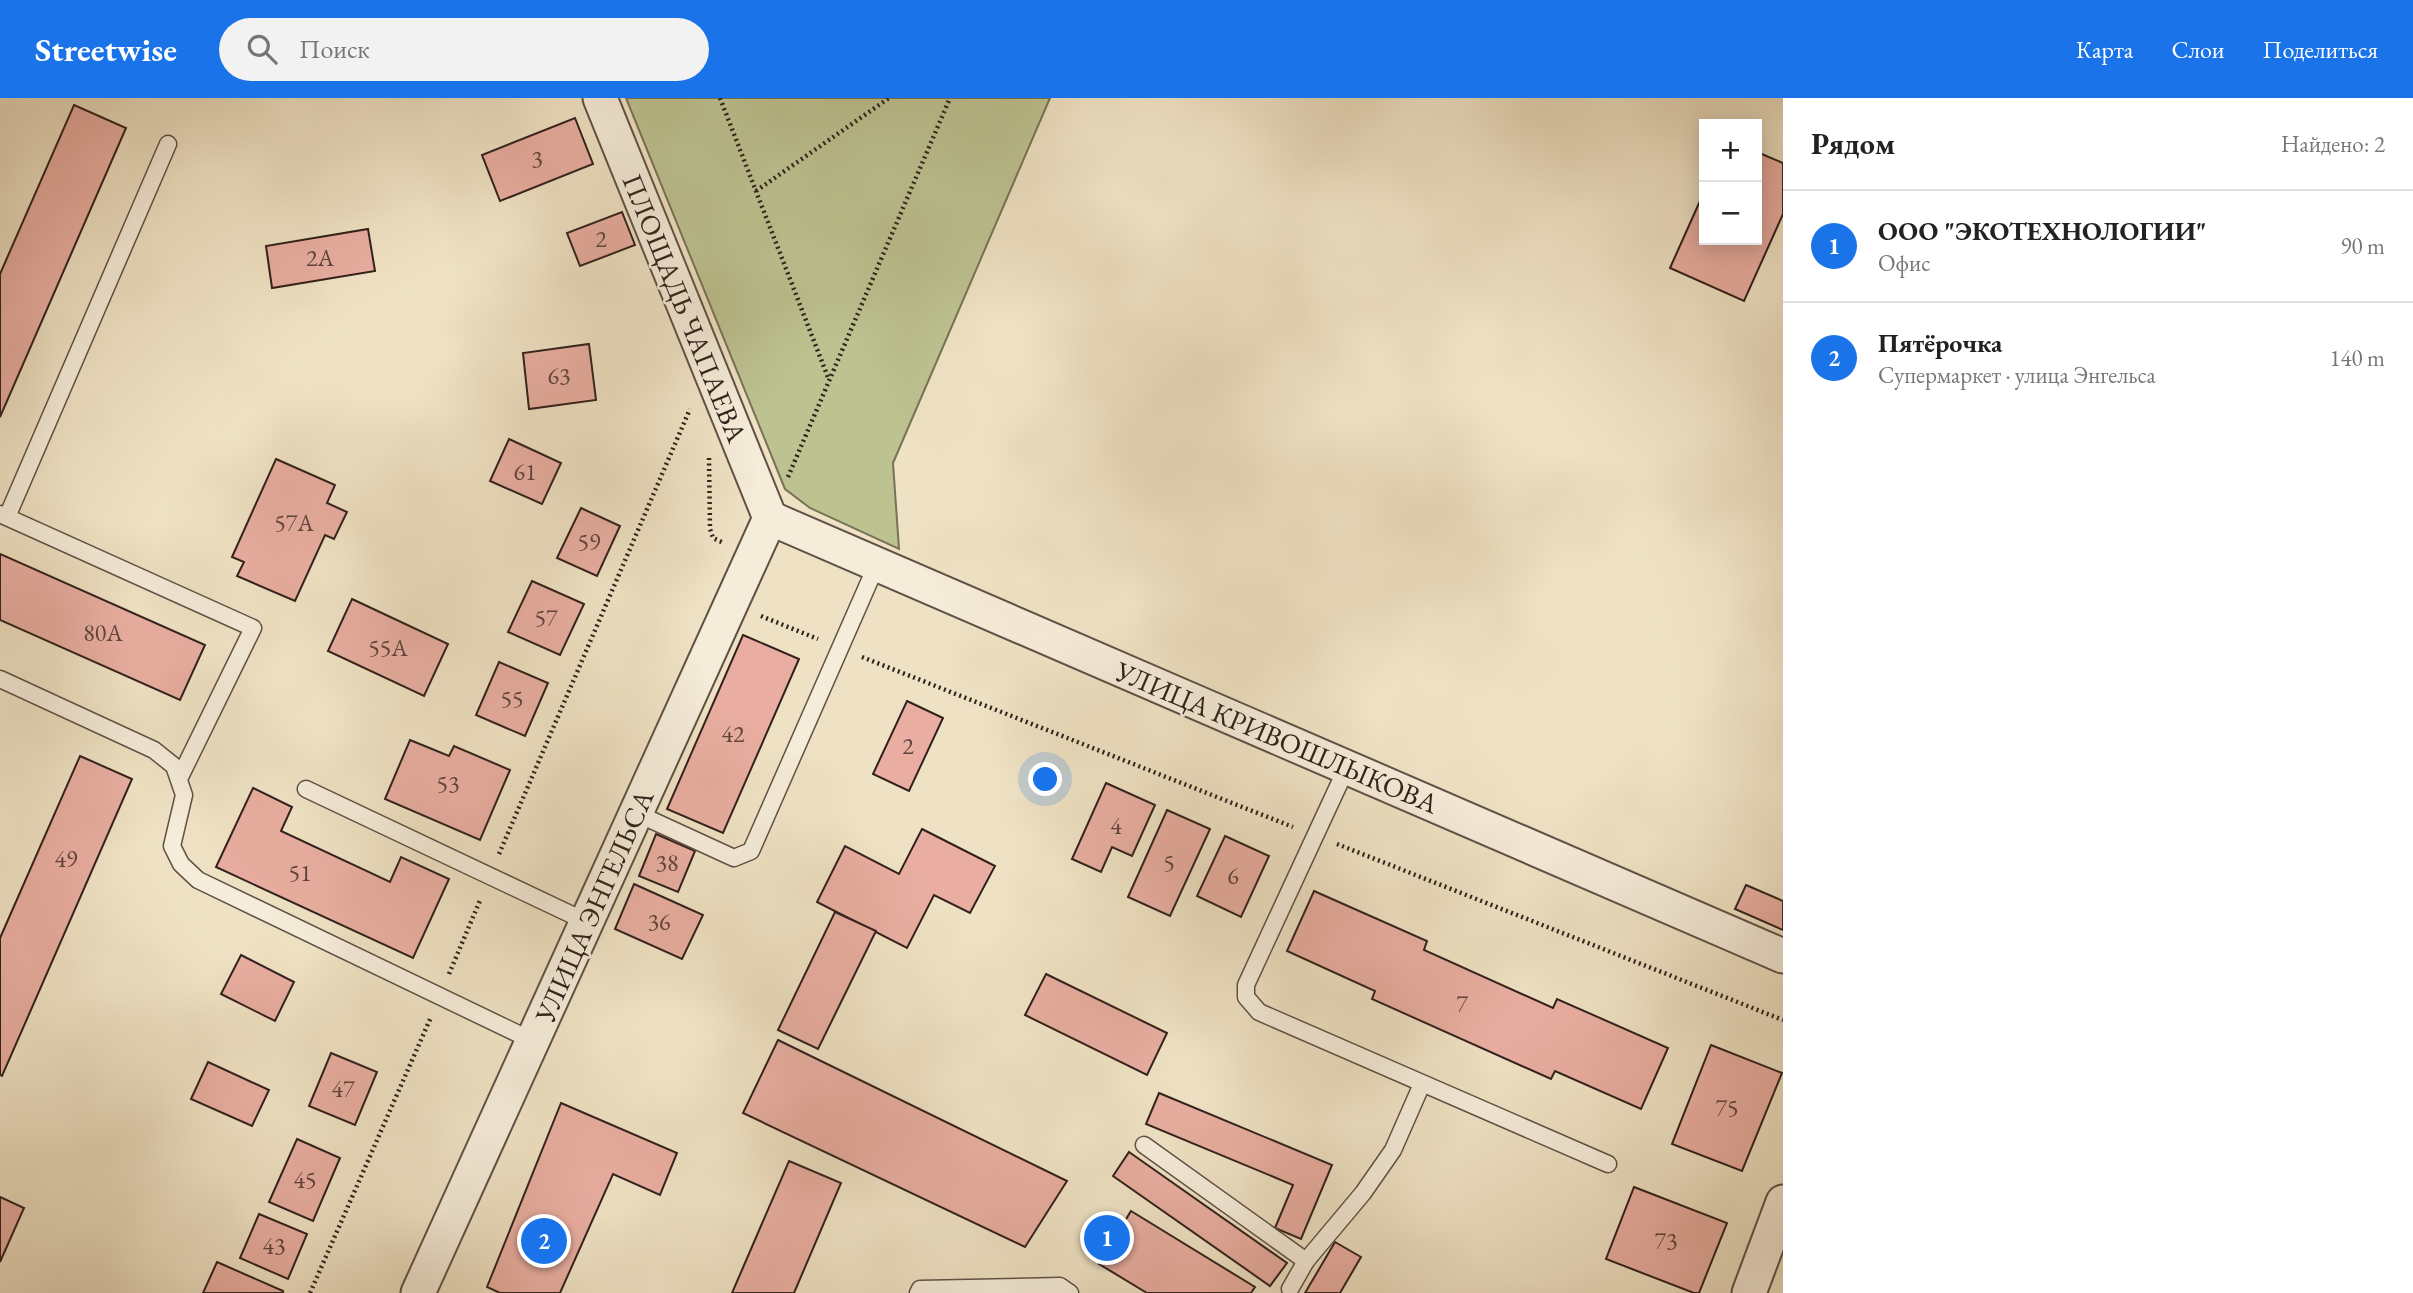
<!DOCTYPE html>
<html lang="ru">
<head>
<meta charset="utf-8">
<style>
	:root { --surface:#fff; --page:#f2f2f2; --text:#222; --muted:#767676; --line:#e0e0e0; --accent:#1a73e8 }
	body { margin:0; font-family:"EB Garamond",serif; background:var(--page); color:var(--text) }
	.controls { position:absolute; right:21px; top:21px; display:grid; overflow:hidden; border-radius:0px; box-shadow:0 4px 18px #0003 }
	.controls button { width:63px; height:63px; display:grid; place-items:center; padding:0; border:0; border-bottom:2px solid var(--line); background:var(--surface); color:var(--text); font:35px sans-serif }
	.you { position:absolute; left:1046px; top:682px; width:24px; height:24px; margin:-18px; border:5px solid #fff; border-radius:50%; background:#1a73e8; box-shadow:0 0 0 10px #1a73e833 }
	.badge { display:grid; place-items:center; width:46px; height:46px; border-radius:50%; background:var(--accent); color:#fff; font-size:23px; font-weight:700 }
	.pin { position:absolute; translate:-50% -50%; border:4px solid #fff; box-shadow:0 2px 7px #0006 }
	.list { margin:0; padding:0; list-style:none }
	h2 { display:flex; justify-content:space-between; align-items:center; height:91px; margin:0; padding:0 28px; font-size:30px }
	h2 small { font-size:23px; font-weight:400; color:var(--muted) }
	.list li { display:grid; grid-template-columns:46px 1fr auto; gap:21px; align-items:center; box-sizing:border-box; height:112px; padding:0 28px; border-top:2px solid var(--line) }
	.list b { display:block; font-size:26px; white-space:nowrap }
	.list p { margin:0; font-size:23px; white-space:nowrap; color:var(--muted) }
	.list em { font-size:23px; font-style:normal; color:var(--muted) }
	.icon { flex:none; width:38px; height:38px; fill:none; stroke:currentColor; stroke-width:2; stroke-linecap:round; stroke-linejoin:round }
	.map { position:relative; flex:none; width:1783px; height:1195px; overflow:hidden }
	header { display:flex; align-items:center; gap:42px; box-sizing:border-box; height:98px; padding:0 35px; background:var(--accent); color:#fff }
	header strong { font-size:33px }
	nav { display:flex; gap:38px; margin-inline-start:auto; font-size:24px }
	.search { width:490px; height:63px; background:var(--page); display:flex; align-items:center; gap:18px; box-sizing:border-box; padding:0 24px; border-radius:38px; color:var(--muted); font-size:26px }
	main { display:flex }
	aside { flex:1; background:var(--surface) }
	.map>svg:first-child { display:block }
	.green { fill:#bdc291; stroke:#777256; stroke-width:2 }
	.building { fill:#e9aea1; stroke:#31211c; stroke-width:2 }
	.lines { fill:none; stroke-linecap:round; stroke-linejoin:round }
	.lane-casing { stroke:#605146; stroke-width:19 }
	.street-casing { stroke:#605146; stroke-width:37 }
	.path { stroke:#31211c; stroke-width:4.5; stroke-dasharray:2 3.5; stroke-linecap:butt }
	.lane { stroke:#f5ecd9; stroke-width:16 }
	.street { stroke:#f5ecd9; stroke-width:33 }
	.labels { text-anchor:middle; stroke-width:5; stroke-linejoin:round; paint-order:stroke }
	.number-label { font-size:24px; fill:#5f443d }
	.street-label { font-size:28px; fill:#31211c; stroke:#f5ecd9 }
</style>
</head>
<body>
<header>
<strong>Streetwise</strong>
<div class="search"><svg class="icon" aria-label="search" viewBox="0 0 24 24"><circle cx="10" cy="10" r="6"/><path d="M15 15l6 6"/></svg>Поиск</div>
<nav><a>Карта</a><a>Слои</a><a>Поделиться</a></nav>
</header>
<main>
<div class="map">
<svg width="1783" height="1195" viewBox="0 0 1783 1195">
	<rect width="100%" height="100%" fill="#efe2c4"/>
	<filter id="stains"><feTurbulence type="fractalNoise" baseFrequency=".00286" numOctaves="4"/><feColorMatrix values="0 0 0 0 .2 0 0 0 0 .09 0 0 0 0 .02 0 0 0 .5 -.17"/></filter>
	<radialGradient id="worn" r=".72"><stop offset=".6" stop-color="#630" stop-opacity="0"/><stop offset="1" stop-color="#630" stop-opacity=".3"/></radialGradient>
	<polygon class="green" points="626,0 1050,0 893,365 899,451 810,410 785,391"/>
	<g class="building">
		<polygon points="74,7 126,30 0,319 0,176"/>
		<polygon points="575,20 593,66 500,103 482,57"/>
		<polygon points="1757,54 1783,65 1783,116 1744,203 1670,170 1704,94 1704,142 1757,142"/>
		<polygon points="622,114 635,147 580,168 567,135"/>
		<polygon points="368,131 375,173 272,190 266,148"/>
		<polygon points="589,246 596,302 529,311 523,255"/>
		<polygon points="509,341 561,365 542,406 490,383"/>
		<polygon points="276,361 335,387 327,405 347,414 334,441 325,437 295,503 237,478 244,464 232,459"/>
		<polygon points="581,410 620,428 597,478 557,460"/>
		<polygon points="0,456 205,547 180,602 0,522"/>
		<polygon points="532,483 584,506 560,557 508,534"/>
		<polygon points="352,501 448,546 424,598 328,553"/>
		<polygon points="743,537 799,561 723,735 667,711"/>
		<polygon points="499,564 548,585 525,638 476,617"/>
		<polygon points="907,603 943,620 909,693 873,676"/>
		<polygon points="410,642 449,658 454,648 510,672 480,742 385,701"/>
		<polygon points="80,658 132,681 2,978 0,977 0,840"/>
		<polygon points="1106,685 1155,707 1132,758 1112,749 1101,774 1072,761"/>
		<polygon points="253,690 292,709 281,733 390,784 401,759 449,781 413,860 216,769"/>
		<polygon points="1167,712 1210,731 1170,818 1128,799"/>
		<polygon points="922,731 995,768 970,815 934,797 907,850 817,804 845,748 899,776"/>
		<polygon points="656,736 695,753 678,794 639,778"/>
		<polygon points="1225,738 1269,758 1241,819 1197,798"/>
		<polygon points="634,786 703,817 682,861 615,831"/>
		<polygon points="1746,787 1783,803 1783,832 1735,811"/>
		<polygon points="1314,793 1427,843 1424,852 1553,910 1557,901 1668,950 1641,1011 1555,973 1551,981 1372,901 1375,893 1287,853"/>
		<polygon points="835,814 876,833 818,951 778,932"/>
		<polygon points="241,857 294,884 275,923 221,896"/>
		<polygon points="1046,876 1167,935 1147,977 1025,917"/>
		<polygon points="778,942 1067,1083 1025,1149 743,1015"/>
		<polygon points="1711,947 1782,975 1742,1073 1672,1046"/>
		<polygon points="331,955 377,974 355,1027 309,1008"/>
		<polygon points="208,964 269,992 252,1028 191,1001"/>
		<polygon points="1159,995 1332,1067 1301,1141 1275,1130 1293,1087 1146,1026"/>
		<polygon points="561,1005 677,1055 660,1097 613,1076 560,1195 500,1195 487,1189"/>
		<polygon points="297,1041 340,1060 313,1123 269,1104"/>
		<polygon points="1129,1054 1287,1165 1270,1188 1113,1078"/>
		<polygon points="789,1063 841,1085 794,1195 732,1195"/>
		<polygon points="1634,1089 1727,1125 1699,1195 1694,1195 1606,1161"/>
		<polygon points="0,1099 24,1110 0,1164"/>
		<polygon points="1131,1113 1255,1189 1251,1195 1147,1195 1099,1166"/>
		<polygon points="259,1116 307,1136 288,1181 240,1160"/>
		<polygon points="1335,1144 1361,1159 1340,1195 1305,1195"/>
		<polygon points="217,1164 283,1193 283,1195 203,1195"/>
	</g>
	<g class="lines">
		<g class="lane-casing">
			<g id="lane">
				<polyline points="0,416 253,530 179,681"/>
				<polyline points="7,419 168,46"/>
				<polyline points="0,581 154,652 174,668 184,697 172,748 181,766 198,782 533,943"/>
				<polyline points="1347,669 1246,887 1246,899 1259,914 1608,1066"/>
				<polyline points="306,691 587,824"/>
				<polyline points="636,715 734,760 751,753 877,466"/>
				<polyline points="1144,1047 1306,1163"/>
				<polyline points="1290,1191 1306,1163 1363,1095 1393,1052 1422,986"/>
				<polyline points="918,1195 920,1191 1060,1188 1070,1195"/>
			</g>
		</g>
		<g class="street-casing">
			<g id="street">
				<polyline points="600,0 770,420"/>
				<polyline points="770,420 1783,858"/>
				<polyline points="418,1195 770,420"/>
				<polyline points="1749,1195 1783,1104"/>
			</g>
		</g>
		<g class="path">
			<polyline points="720,0 829,282"/>
			<polyline points="756,93 889,0"/>
			<polyline points="709,360 710,431 713,440 724,445"/>
			<polyline points="788,379 950,0"/>
			<polyline points="761,518 818,541"/>
			<polyline points="862,559 1293,729"/>
			<polyline points="1337,746 1783,922"/>
			<polyline points="499,756 690,311"/>
			<polyline points="449,876 481,800"/>
			<polyline points="310,1195 431,919"/>
		</g>
		<use href="#lane" class="lane"/>
		<use href="#street" class="street"/>
	</g>
	<g class="labels">
		<g class="number-label">
			<text x="537" y="69">3</text>
			<text x="601" y="149">2</text>
			<text x="320" y="168">2А</text>
			<text x="559" y="286">63</text>
			<text x="525" y="382">61</text>
			<text x="294" y="433">57А</text>
			<text x="589" y="452">59</text>
			<text x="546" y="528">57</text>
			<text x="103" y="543">80А</text>
			<text x="388" y="558">55А</text>
			<text x="512" y="609">55</text>
			<text x="733" y="644">42</text>
			<text x="908" y="656">2</text>
			<text x="448" y="694">53</text>
			<text x="1116" y="736">4</text>
			<text x="66" y="769">49</text>
			<text x="667" y="773">38</text>
			<text x="1169" y="773">5</text>
			<text x="300" y="783">51</text>
			<text x="1233" y="786">6</text>
			<text x="659" y="832">36</text>
			<text x="1462" y="914">7</text>
			<text x="343" y="999">47</text>
			<text x="1727" y="1018">75</text>
			<text x="305" y="1090">45</text>
			<text x="1666" y="1151">73</text>
			<text x="274" y="1156">43</text>
		</g>
		<g class="street-label">
			<text transform="translate(685 210) rotate(68)" y="10">ПЛОЩАДЬ ЧАПАЕВА</text>
			<text transform="translate(1277 639) rotate(23)" y="10">УЛИЦА КРИВОШЛЫКОВА</text>
			<text transform="translate(594 808) rotate(-66)" y="10">УЛИЦА ЭНГЕЛЬСА</text>
		</g>
	</g>
	<rect width="100%" height="100%" filter="url(#stains)"/>
	<rect width="100%" height="100%" fill="url(#worn)"/>
</svg>
<div class="controls">
<button>+</button>
<button>−</button>
</div>
<div class="you"></div>
<div class="pin badge" style="left:1107px;top:1140px">1</div>
<div class="pin badge" style="left:544px;top:1143px">2</div>
</div>
<aside>
<h2>Рядом<small>Найдено: 2</small></h2>
<ul class="list">
<li><span class="badge">1</span><div><b>ООО &quot;ЭКОТЕХНОЛОГИИ&quot;</b><p>Офис</p></div><em>90 m</em></li>
<li><span class="badge">2</span><div><b>Пятёрочка</b><p>Супермаркет · улица Энгельса</p></div><em>140 m</em></li>
</ul>
</aside>
</main>
</body>
</html>
